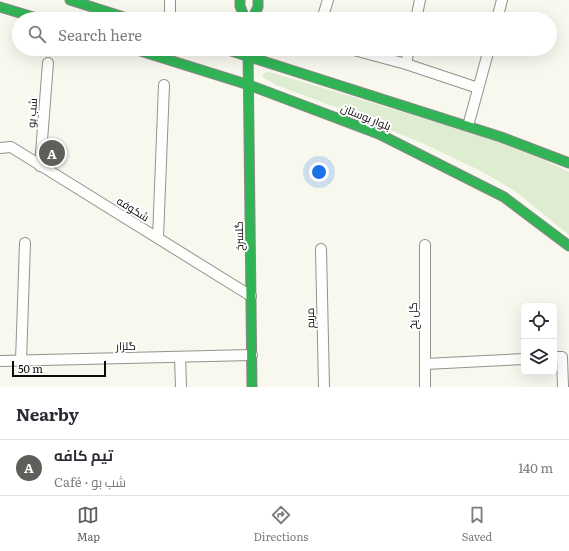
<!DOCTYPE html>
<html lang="en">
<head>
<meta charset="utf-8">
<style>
	:root { --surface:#fff; --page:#f2f2f3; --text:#2b2b33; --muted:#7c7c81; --line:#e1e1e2; --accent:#5e5e5b }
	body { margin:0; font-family:Literata,Cairo,serif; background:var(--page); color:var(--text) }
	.controls { position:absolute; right:12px; bottom:12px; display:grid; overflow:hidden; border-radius:6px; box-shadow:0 4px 16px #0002 }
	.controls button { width:36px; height:36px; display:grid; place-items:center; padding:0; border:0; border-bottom:1px solid var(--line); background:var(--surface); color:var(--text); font:20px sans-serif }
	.scale { position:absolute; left:12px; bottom:10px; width:94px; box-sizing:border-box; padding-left:4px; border:2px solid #0b0b0b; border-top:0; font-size:11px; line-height:14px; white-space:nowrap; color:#0b0b0b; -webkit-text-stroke:3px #fff; paint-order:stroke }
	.you { position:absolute; left:319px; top:172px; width:14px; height:14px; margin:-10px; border:3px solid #fff; border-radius:50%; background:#1a73e8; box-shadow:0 0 0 6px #1a73e833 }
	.badge { display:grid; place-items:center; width:26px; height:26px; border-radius:50%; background:var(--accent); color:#fff; font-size:13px; font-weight:700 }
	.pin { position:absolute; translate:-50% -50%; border:2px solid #fff; box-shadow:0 1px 4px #0006 }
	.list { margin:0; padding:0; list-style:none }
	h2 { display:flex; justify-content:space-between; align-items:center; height:52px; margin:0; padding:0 16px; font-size:17px }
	h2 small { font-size:13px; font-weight:400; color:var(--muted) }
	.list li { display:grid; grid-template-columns:26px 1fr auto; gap:12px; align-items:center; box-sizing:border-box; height:56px; padding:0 16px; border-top:1px solid var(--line) }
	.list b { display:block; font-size:15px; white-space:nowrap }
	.list p { margin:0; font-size:13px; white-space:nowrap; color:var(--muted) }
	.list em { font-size:13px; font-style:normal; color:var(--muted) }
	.icon { flex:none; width:22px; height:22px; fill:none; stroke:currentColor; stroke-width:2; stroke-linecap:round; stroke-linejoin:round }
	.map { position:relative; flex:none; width:569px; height:387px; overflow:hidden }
	.search { position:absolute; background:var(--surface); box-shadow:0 4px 16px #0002; left:12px; right:12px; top:12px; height:44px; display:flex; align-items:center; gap:10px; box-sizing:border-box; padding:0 14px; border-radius:22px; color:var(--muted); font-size:15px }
	.sheet { height:108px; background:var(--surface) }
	nav { display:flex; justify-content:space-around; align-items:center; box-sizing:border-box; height:56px; border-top:1px solid var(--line); background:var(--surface); font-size:11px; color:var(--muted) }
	nav a { display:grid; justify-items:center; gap:2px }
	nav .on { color:var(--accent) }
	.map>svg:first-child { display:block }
	.green { fill:#deedd1 }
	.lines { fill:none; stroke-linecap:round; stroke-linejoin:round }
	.street-casing { stroke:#92928e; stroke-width:12 }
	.fast-casing { stroke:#898884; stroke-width:11 }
	.street { stroke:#fefefd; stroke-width:10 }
	.fast { stroke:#30b455; stroke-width:9 }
	.labels { text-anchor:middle; stroke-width:4; stroke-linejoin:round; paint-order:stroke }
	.street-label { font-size:11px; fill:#0b0b0b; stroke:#fff }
</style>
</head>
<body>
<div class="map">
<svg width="569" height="387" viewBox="0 0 569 387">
	<rect width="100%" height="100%" fill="#f9f8ef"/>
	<polygon class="green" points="270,72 489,138 538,157 569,172 569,235 515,191 481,171 422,143 343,110 276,85 264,78 262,75 264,73"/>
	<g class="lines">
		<g class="street-casing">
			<g id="street">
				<polyline points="170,0 170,19"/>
				<polyline points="322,19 328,0"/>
				<polyline points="416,19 420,0"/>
				<polyline points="497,19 502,0"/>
				<polyline points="350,49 406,64 478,88"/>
				<polyline points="406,64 409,49"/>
				<polyline points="468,126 489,49"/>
				<polyline points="0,148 11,147 251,296"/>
				<polyline points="40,166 48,63"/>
				<polyline points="158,238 164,85"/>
				<polyline points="321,249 324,387"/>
				<polyline points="180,357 181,387"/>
				<polyline points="554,357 562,357 563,387"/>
				<polyline points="0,361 252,355"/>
				<polyline points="21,361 25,243"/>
				<polyline points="425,364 524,359"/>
				<polyline points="425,387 425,245"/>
			</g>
		</g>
		<g class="fast-casing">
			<g id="fast">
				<polyline points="70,0 130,19"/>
				<polyline points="240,0 240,6 245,19"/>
				<polyline points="0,7 40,19"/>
				<polyline points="252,19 258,7 258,0"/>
				<polyline points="134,49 249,85 379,134 504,197 569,246"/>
				<polyline points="225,49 501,137 569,163"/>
				<polyline points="248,49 252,387"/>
			</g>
		</g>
		<use href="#street" class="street"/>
		<use href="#fast" class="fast"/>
	</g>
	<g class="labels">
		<g class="street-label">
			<text transform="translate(32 113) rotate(-86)" y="4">شب بو</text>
			<text transform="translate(366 117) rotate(22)" y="4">بلوار بوستان</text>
			<text transform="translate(133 209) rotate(32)" y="4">شکوفه</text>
			<text transform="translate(239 236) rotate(-91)" y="4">گلسرخ</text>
			<text transform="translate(413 316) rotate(-90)" y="4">گل یخ</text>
			<text transform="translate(310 318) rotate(-91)" y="4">مریم</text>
			<text transform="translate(126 346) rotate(-1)" y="4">گلزار</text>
		</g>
	</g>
</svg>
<div class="controls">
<button><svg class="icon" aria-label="locate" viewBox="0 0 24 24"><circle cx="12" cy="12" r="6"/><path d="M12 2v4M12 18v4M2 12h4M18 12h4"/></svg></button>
<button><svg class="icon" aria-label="layers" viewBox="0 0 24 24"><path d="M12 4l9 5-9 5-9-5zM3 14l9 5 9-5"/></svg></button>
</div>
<div class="scale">50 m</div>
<div class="you"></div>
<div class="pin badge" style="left:52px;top:153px">A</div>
<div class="search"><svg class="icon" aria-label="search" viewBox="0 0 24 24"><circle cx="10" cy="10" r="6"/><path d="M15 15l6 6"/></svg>Search here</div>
</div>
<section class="sheet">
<h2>Nearby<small></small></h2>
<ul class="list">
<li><span class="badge">A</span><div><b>تیم کافه</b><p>Café · شب بو</p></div><em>140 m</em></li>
</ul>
</section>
<nav>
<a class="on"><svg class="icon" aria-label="map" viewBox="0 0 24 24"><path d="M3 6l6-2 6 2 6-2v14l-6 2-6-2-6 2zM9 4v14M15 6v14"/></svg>Map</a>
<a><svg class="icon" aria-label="directions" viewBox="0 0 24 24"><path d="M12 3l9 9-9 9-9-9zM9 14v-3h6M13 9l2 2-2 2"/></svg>Directions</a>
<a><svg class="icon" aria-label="saved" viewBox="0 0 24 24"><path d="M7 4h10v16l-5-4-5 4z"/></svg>Saved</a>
</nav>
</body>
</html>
